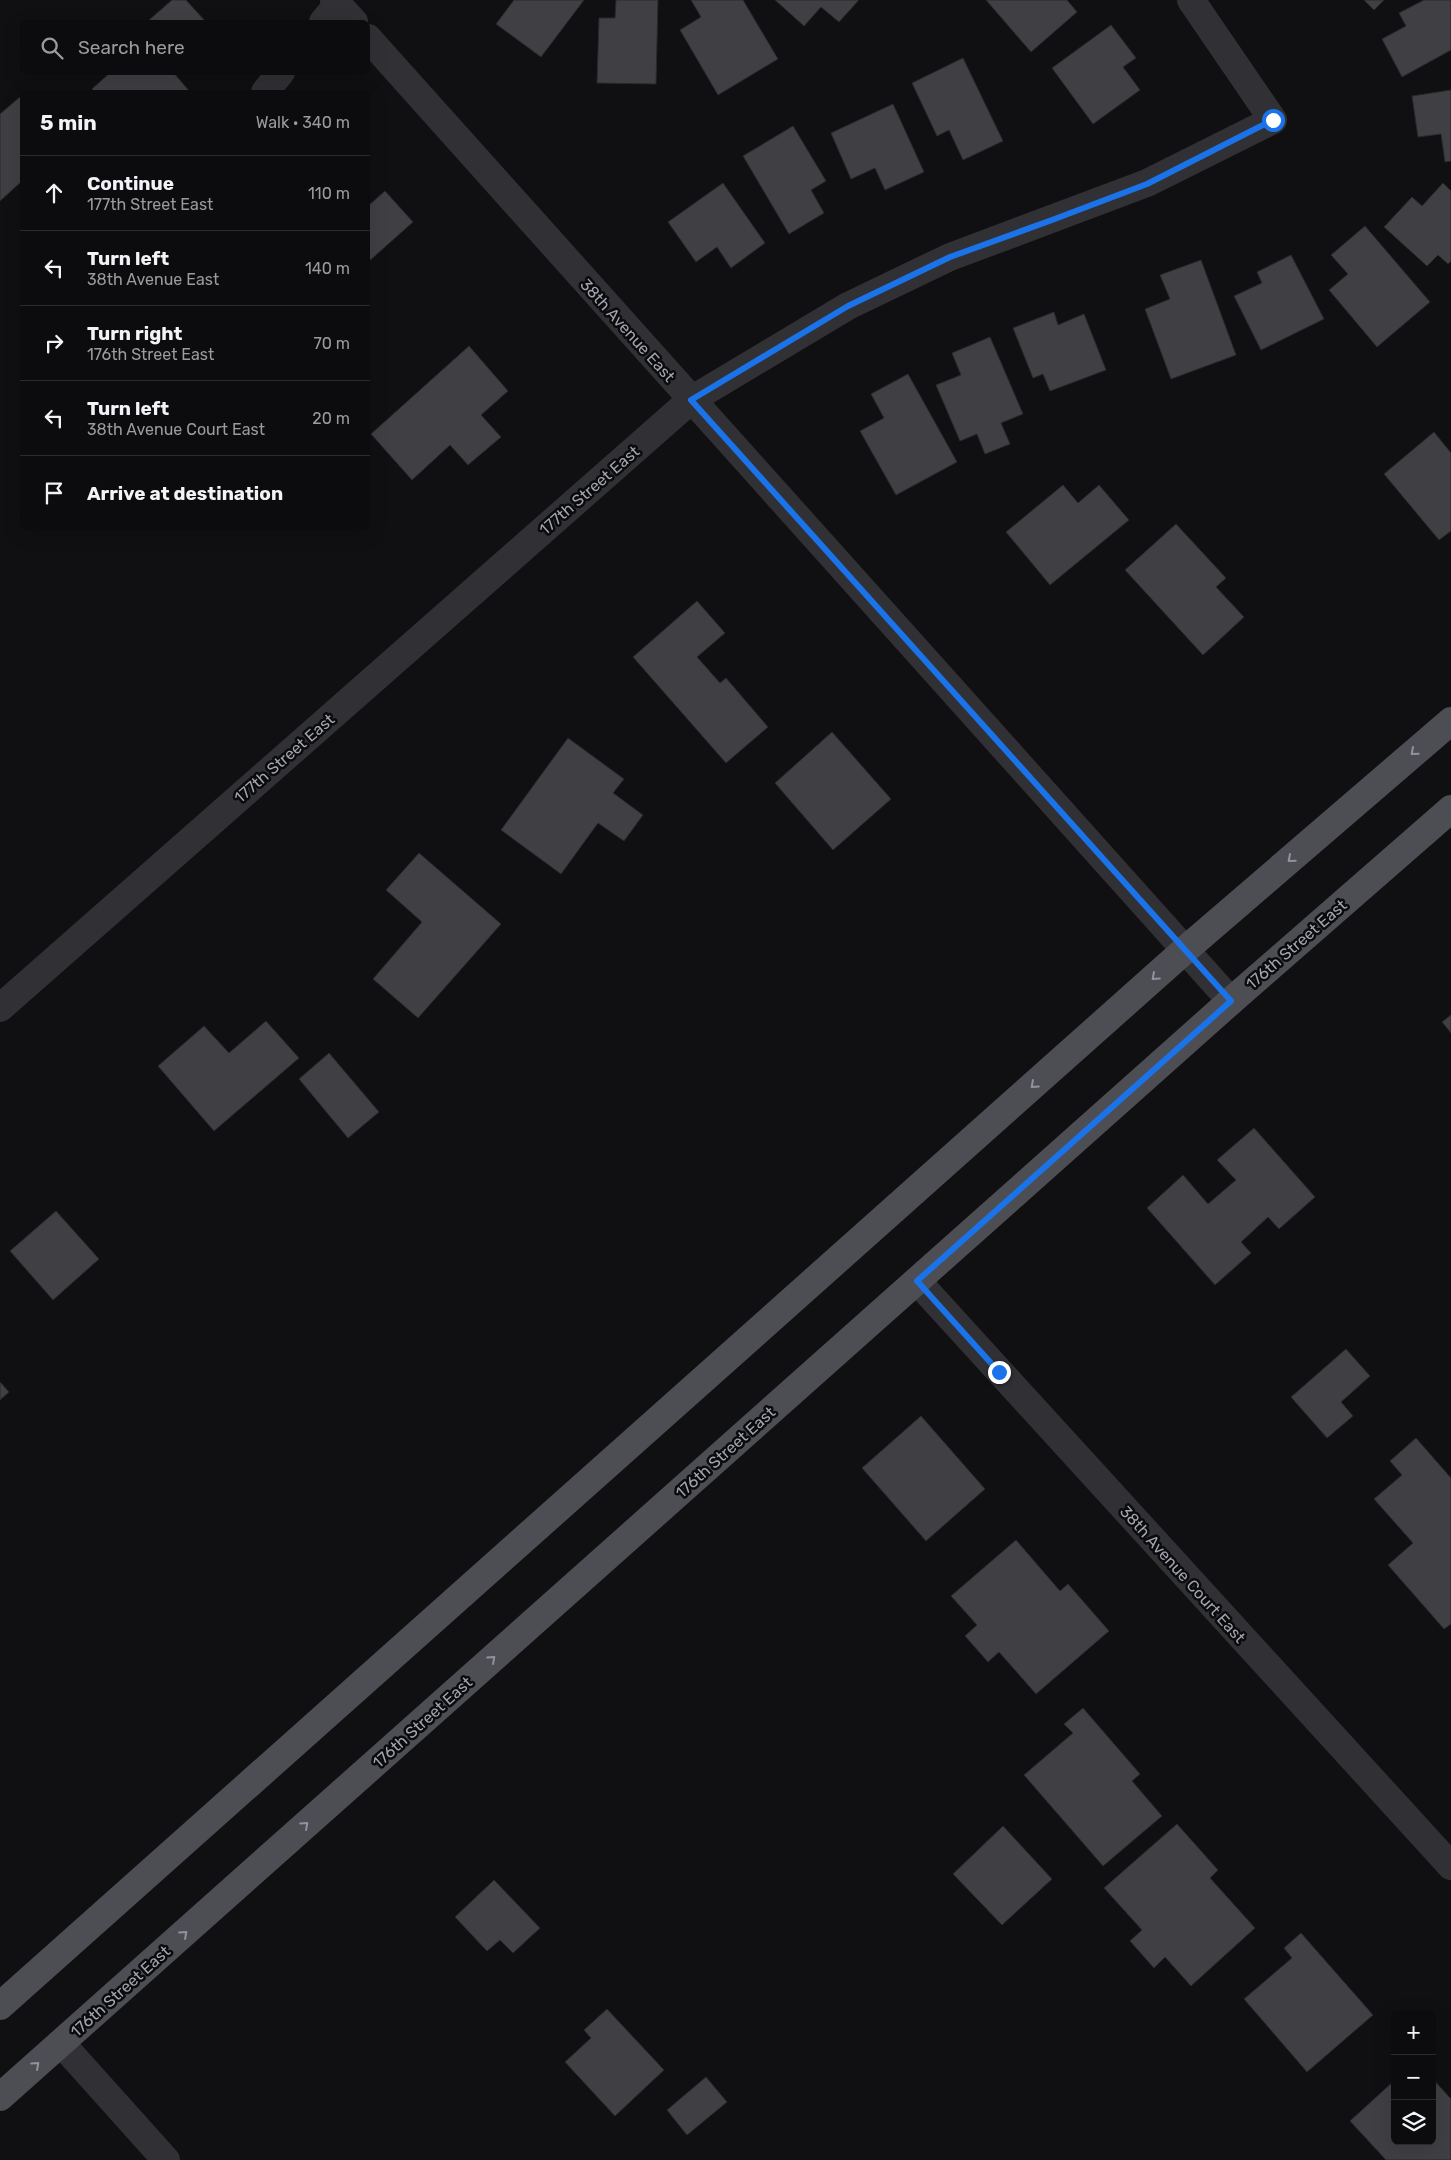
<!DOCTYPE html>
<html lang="en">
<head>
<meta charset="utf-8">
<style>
	:root { --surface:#0c0b0d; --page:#151416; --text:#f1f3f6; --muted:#9a9b9d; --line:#2c2b2e }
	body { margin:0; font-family:Rubik,sans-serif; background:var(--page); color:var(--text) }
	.controls { position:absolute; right:15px; bottom:15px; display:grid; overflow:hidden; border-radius:8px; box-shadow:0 5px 20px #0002 }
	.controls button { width:45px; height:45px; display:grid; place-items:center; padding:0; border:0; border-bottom:1px solid var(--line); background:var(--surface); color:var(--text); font:25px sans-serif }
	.stop { position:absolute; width:15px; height:15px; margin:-11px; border:4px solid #1a73e8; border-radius:50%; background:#fff }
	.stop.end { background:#1a73e8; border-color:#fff; box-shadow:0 1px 5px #0008 }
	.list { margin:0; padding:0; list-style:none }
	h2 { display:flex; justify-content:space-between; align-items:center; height:65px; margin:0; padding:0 20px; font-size:21px }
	h2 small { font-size:16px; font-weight:400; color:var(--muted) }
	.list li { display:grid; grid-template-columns:32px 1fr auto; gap:15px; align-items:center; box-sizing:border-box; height:75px; padding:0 20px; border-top:1px solid var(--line) }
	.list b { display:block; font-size:19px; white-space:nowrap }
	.list p { margin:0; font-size:16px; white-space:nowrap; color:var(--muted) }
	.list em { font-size:16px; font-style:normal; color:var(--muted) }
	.icon { flex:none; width:28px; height:28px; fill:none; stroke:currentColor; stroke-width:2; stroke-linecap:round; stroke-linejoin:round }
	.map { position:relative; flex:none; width:1451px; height:2160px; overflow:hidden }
	.search { position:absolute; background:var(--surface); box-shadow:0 5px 20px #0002; left:20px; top:20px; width:350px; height:55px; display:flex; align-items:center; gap:12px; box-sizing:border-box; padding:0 18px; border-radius:8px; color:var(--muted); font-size:19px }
	.panel { position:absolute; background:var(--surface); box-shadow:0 5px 20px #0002; left:20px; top:90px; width:350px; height:440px; border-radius:8px }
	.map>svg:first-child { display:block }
	.building { fill:#3f3f44; stroke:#2a2a2d }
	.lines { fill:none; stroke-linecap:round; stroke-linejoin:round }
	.minor { stroke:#313135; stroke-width:28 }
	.major { stroke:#4d4e54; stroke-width:28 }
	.oneway { stroke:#90939e }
	.route { stroke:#1a73e8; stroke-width:6 }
	.labels { text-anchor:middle; stroke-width:5; stroke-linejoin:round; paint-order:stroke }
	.street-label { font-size:16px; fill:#a1a4b1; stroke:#0b0b0c }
</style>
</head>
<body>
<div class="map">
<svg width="1451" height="2160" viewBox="0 0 1451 2160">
	<rect width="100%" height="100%" fill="#100f11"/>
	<g class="building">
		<polygon points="172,0 186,0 206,22 149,22 148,21"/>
		<polygon points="514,0 584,0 541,57 496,24"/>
		<polygon points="616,0 658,0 656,84 597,83 599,18 615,18"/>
		<polygon points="691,0 743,0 778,59 718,95 680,30 701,17"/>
		<polygon points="775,0 858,0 858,1 839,22 821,7 804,26"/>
		<polygon points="986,0 1067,0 1077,12 1031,52"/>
		<polygon points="1364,0 1384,0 1374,10"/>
		<polygon points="1424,0 1451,0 1451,50 1402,77 1382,39 1406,26 1399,13"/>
		<polygon points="1111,25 1136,58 1123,67 1140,90 1093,124 1052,68"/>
		<polygon points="963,58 1003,141 963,160 949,130 937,136 912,83"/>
		<polygon points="111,72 173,72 190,92 95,92 92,89"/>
		<polygon points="1451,90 1451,161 1445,162 1441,134 1418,137 1412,96"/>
		<polygon points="20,97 22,101 22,181 0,201 0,114"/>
		<polygon points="893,104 924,172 885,190 875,168 851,179 831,133"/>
		<polygon points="793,126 826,181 811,190 824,213 789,234 743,156"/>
		<polygon points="723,183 765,243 731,268 717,247 696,262 668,222"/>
		<polygon points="1443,183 1451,191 1451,261 1448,264 1438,255 1427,266 1384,227 1412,197 1422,206"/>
		<polygon points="385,191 413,222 368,262 368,206"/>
		<polygon points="1365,226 1430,302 1377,347 1329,290 1348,274 1331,255"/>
		<polygon points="1291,255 1324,319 1261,350 1234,296 1262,283 1257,272"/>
		<polygon points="1201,260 1236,355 1171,379 1145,309 1170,299 1160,275"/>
		<polygon points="1054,312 1058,325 1084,314 1106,370 1050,391 1043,374 1033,378 1013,328"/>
		<polygon points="990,337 1023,414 1001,423 1010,444 985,454 977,434 960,441 936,385 961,375 952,353"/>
		<polygon points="469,346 508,391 481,415 501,437 468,465 450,445 412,480 371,434"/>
		<polygon points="908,374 957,462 896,495 860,431 884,418 871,394"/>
		<polygon points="1434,432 1451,453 1451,531 1439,540 1384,474"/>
		<polygon points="1063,485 1078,503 1099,485 1129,520 1050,585 1006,532"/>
		<polygon points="1176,524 1226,578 1216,587 1244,617 1203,655 1125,570"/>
		<polygon points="697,601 725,633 697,657 720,683 726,678 768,727 726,763 633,657"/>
		<polygon points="832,732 891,799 833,850 775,783"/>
		<polygon points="568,738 624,779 613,793 643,815 624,841 598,823 561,874 501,830"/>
		<polygon points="419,853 501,924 418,1018 373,979 422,922 386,890"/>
		<polygon points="1451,1015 1451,1033 1442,1022"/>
		<polygon points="266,1021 299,1058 214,1131 158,1066 204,1026 229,1053"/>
		<polygon points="329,1053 379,1112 348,1138 299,1079"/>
		<polygon points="1254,1128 1315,1197 1279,1229 1268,1217 1241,1242 1251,1253 1215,1285 1147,1208 1183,1175 1208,1204 1236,1180 1217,1160"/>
		<polygon points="56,1211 99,1259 53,1300 10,1251"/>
		<polygon points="1346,1349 1370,1376 1341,1402 1353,1416 1327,1438 1291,1397"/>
		<polygon points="0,1382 9,1392 0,1400"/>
		<polygon points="921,1416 985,1489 926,1541 862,1468"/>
		<polygon points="1416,1438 1451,1478 1451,1624 1444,1629 1388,1565 1413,1543 1374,1499 1402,1475 1390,1461"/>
		<polygon points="1016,1540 1060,1591 1068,1584 1109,1631 1036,1694 999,1652 988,1662 965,1636 977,1625 951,1596"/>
		<polygon points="1083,1708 1140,1774 1132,1781 1162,1816 1103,1866 1024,1775 1073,1733 1064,1724"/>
		<polygon points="1177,1824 1218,1870 1210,1878 1255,1928 1191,1986 1165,1957 1154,1968 1130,1941 1142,1930 1104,1888"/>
		<polygon points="1003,1826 1052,1879 1002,1925 953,1874"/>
		<polygon points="494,1880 540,1928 513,1953 500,1940 487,1951 455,1917"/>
		<polygon points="1301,1933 1373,2015 1307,2072 1244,1999 1292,1958 1284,1948"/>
		<polygon points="607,2009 664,2070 615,2116 565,2062 591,2038 584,2030"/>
		<polygon points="706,2077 727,2102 687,2135 667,2110"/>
		<polygon points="1432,2078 1451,2099 1451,2160 1386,2160 1350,2121 1395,2080 1395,2141 1432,2141"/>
	</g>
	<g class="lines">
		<g class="minor">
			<polyline points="334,0 354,22"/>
			<polyline points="323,22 338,4"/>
			<polyline points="368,38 1231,1001"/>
			<polyline points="265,92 281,72"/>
			<polyline points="0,1008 691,400 848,306 950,257 1147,183 1273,120 1191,0"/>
			<polyline points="917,1281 1451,1866"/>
			<polyline points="61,2043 166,2160"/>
		</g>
		<g class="major">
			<polyline points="0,2006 1185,950 1451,721"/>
			<polyline points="0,2097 1231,1001 1451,809"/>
		</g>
	</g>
	<defs><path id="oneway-chevron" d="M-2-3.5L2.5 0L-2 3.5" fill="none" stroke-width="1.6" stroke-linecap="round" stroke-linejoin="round" transform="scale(1.25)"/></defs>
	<g class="oneway">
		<use href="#oneway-chevron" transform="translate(1414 752) rotate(139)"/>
		<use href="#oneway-chevron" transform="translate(1291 859) rotate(139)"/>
		<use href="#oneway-chevron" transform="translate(1155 977) rotate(138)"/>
		<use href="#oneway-chevron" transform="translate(1034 1085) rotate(138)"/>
		<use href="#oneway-chevron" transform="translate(492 1659) rotate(-42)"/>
		<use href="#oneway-chevron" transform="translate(305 1825) rotate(-42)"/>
		<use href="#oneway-chevron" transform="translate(184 1934) rotate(-42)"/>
		<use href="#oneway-chevron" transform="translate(36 2065) rotate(-42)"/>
	</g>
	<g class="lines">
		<polyline class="route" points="999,1372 917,1281 1231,1001 691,400 848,306 950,257 1052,220 1147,184 1273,120"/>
	</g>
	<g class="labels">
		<g class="street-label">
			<text transform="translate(628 330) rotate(48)" y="6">38th Avenue East</text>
			<text transform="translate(589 490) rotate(-41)" y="6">177th Street East</text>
			<text transform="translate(284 758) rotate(-41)" y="6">177th Street East</text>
			<text transform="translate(1296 944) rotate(-41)" y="6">176th Street East</text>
			<text transform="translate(725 1452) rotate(-42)" y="6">176th Street East</text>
			<text transform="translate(1183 1574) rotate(48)" y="6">38th Avenue Court East</text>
			<text transform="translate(422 1722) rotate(-42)" y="6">176th Street East</text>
			<text transform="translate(120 1991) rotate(-42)" y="6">176th Street East</text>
		</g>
	</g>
</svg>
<div class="controls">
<button>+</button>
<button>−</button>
<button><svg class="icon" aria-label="layers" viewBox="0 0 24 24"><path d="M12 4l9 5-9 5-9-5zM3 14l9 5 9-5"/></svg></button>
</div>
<div class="stop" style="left:1273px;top:120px"></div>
<div class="stop end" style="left:999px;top:1372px"></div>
<div class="search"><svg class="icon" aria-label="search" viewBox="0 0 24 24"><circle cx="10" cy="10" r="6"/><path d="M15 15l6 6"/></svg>Search here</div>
<section class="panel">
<h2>5 min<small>Walk · 340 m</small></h2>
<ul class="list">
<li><svg class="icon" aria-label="ahead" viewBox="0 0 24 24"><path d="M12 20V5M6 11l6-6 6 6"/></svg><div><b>Continue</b><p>177th Street East</p></div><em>110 m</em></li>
<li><svg class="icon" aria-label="left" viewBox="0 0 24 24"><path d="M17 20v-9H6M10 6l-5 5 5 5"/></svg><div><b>Turn left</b><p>38th Avenue East</p></div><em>140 m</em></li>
<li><svg class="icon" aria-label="right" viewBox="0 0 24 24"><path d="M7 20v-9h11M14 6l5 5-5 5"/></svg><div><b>Turn right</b><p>176th Street East</p></div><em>70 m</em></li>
<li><svg class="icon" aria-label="left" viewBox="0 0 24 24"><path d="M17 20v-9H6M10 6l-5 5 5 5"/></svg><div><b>Turn left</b><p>38th Avenue Court East</p></div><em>20 m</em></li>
<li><svg class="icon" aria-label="arrive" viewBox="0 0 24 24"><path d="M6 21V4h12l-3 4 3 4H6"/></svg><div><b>Arrive at destination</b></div></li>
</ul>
</section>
</div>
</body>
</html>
